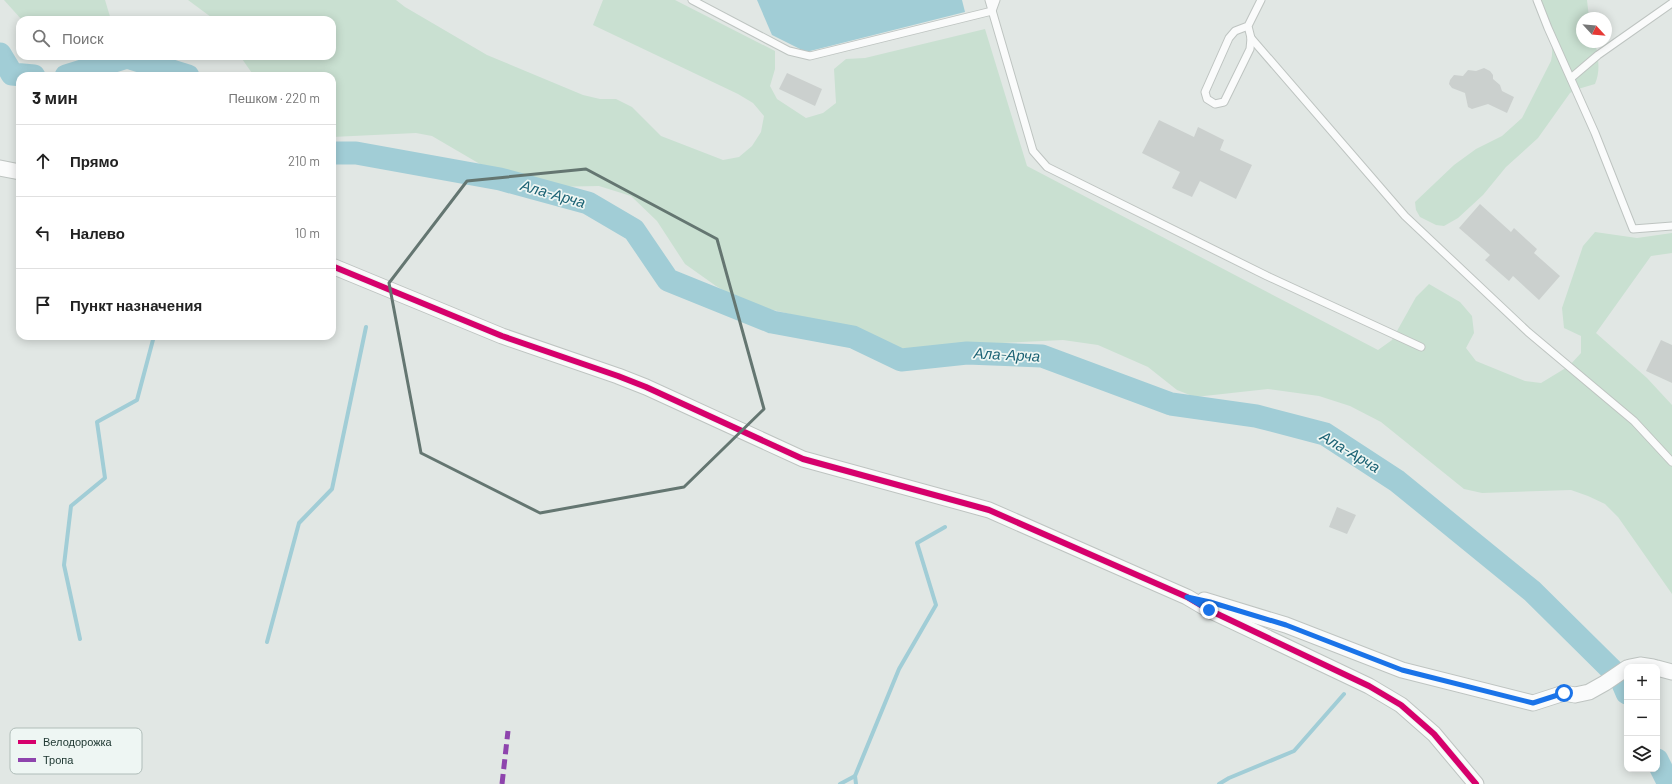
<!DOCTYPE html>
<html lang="ru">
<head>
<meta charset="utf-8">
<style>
	:root { --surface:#fff; --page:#f2f2f2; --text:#222; --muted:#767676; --line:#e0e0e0 }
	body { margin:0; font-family:Barlow,sans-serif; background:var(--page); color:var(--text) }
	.controls { position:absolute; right:12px; bottom:12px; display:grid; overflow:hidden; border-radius:8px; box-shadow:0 2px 10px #0003 }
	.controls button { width:36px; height:36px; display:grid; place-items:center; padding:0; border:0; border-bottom:1px solid var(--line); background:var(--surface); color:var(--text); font:20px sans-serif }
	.compass { position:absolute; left:1576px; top:12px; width:36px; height:36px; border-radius:50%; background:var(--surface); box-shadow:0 2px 10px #0003; rotate:116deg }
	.stop { position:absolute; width:12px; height:12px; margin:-9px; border:3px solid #1a73e8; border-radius:50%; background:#fff }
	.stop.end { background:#1a73e8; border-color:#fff; box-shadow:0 1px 4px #0008 }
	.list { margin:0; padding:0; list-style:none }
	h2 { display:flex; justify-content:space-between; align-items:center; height:52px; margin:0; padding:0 16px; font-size:17px }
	h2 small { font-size:13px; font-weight:400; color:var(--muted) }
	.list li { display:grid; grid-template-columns:26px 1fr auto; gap:12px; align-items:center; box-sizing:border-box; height:72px; padding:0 16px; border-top:1px solid var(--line) }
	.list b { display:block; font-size:15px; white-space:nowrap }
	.list em { font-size:13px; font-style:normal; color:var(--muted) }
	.icon { flex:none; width:22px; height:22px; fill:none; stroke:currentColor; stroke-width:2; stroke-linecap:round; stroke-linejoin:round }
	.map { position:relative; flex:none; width:1672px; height:784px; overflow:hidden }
	.search { position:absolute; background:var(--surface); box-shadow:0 2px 10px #0003; left:16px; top:16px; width:320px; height:44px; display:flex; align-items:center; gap:10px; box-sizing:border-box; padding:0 14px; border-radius:12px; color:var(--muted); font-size:15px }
	.panel { position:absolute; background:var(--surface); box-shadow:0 2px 10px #0003; left:16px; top:72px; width:320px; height:268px; border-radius:12px }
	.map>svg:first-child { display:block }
	.green { fill:#c9e0d1 }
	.water { fill:#a1cdd6 }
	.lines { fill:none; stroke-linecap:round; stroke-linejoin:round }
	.stream { stroke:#a1cdd6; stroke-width:4 }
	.river { stroke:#a1cdd6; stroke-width:23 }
	.building { fill:#cbd0ce }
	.service-casing { stroke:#bec4c1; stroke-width:9 }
	.minor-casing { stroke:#bec4c1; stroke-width:17 }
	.service { stroke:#fafbfb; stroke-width:7 }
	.minor { stroke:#fafbfb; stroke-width:15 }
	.quiet { stroke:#8e44ad; stroke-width:5; stroke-dasharray:10 5; stroke-linecap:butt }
	.cycleway-casing { stroke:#eef6f3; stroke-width:8 }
	.cycleway { stroke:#d6006c; stroke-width:6 }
	.route { stroke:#1a73e8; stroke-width:5 }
	.marked { fill:none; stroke:#647671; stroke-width:3; stroke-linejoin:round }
	.labels { text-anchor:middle; stroke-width:3.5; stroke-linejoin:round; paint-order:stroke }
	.water-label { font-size:15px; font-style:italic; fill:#1b6274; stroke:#eef6f3 }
	.key { fill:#eef6f3; stroke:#b0bdb9; stroke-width:1 }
	.key-label { font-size:11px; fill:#203933 }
</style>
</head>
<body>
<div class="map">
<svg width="1672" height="784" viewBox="0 0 1672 784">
	<rect width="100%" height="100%" fill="#e1e7e4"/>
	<g class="green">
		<polygon points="4,0 105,0 111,20 22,20"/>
		<polygon points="188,0 396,0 405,7 487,55 583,95 600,99 616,99 632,107 661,136 723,160 739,157 752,146 761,132 764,116 753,103 738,94 593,25 603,0 675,0 775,51 775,69 770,86 777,99 806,118 823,113 836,103 834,69 846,59 865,58 985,29 1027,166 1378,350 1392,340 1416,297 1429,284 1460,302 1472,316 1474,333 1466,348 1476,361 1525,381 1541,383 1569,366 1581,353 1581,336 1564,328 1562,308 1583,246 1595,232 1637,238 1672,233 1672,253 1651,256 1596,333 1647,378 1672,405 1672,594 1618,517 1605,504 1588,496 1571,490 1482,493 1464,489 1381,422 1350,406 1319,396 1268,389 1195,397 1177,390 1148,367 1098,345 1063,340 959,345 923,350 887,347 839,326 745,303 716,286 685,264 657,221 631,196 599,186 547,187 509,181 432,136 416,133 332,137 332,76 254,76 240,56 332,56 332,20 215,20"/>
		<path d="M1536,0H1587L1589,18H1582V42H1595C1598,56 1601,70 1595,84L1578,89L1570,93L1538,138L1506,167L1483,195L1458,218L1444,226L1436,225L1420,217L1416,210L1415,202L1454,165L1476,149L1502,136L1522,118L1551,61C1556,41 1544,19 1536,0Z"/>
	</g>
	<polygon class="water" points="757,0 962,0 965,12 806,52 772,35"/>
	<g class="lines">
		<g class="stream">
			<polyline points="80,639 64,565 71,506 105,478 97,422 137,400 154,336"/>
			<polyline points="267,642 299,523 332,489 366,327"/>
			<polyline points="855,776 856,784"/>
			<polyline points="840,784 855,776 899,669 936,605 917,543 945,527"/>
			<polyline points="1219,784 1229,778 1294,751 1344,694"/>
		</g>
		<g class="river">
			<polyline points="0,54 12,74 34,76"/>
			<polyline points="66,76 127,57 188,76"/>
			<polyline points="332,153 356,153 500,179 588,203 634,230 668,280 772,322 853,337 901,360 967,353 1042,356 1171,404 1256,416 1325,434 1397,481 1532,591 1621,679 1627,693"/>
			<polyline points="1657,760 1669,784"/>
		</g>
	</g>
	<g class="building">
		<polygon points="1484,68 1490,71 1493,75 1493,79 1500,85 1502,91 1514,97 1507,113 1488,104 1472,109 1468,107 1465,93 1452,88 1449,84 1450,80 1454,75 1463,76 1468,70 1476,71"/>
		<polygon points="787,73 822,89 815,106 779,89"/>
		<polygon points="1159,120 1194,137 1198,127 1224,140 1220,150 1252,165 1236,199 1200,181 1192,197 1172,188 1180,172 1142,153"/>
		<polygon points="1480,204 1511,232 1514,228 1537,249 1534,253 1560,276 1539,300 1513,276 1509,281 1485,260 1490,255 1459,228"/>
		<polygon points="1661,340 1672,345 1672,383 1646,371"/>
		<polygon points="1337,507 1356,515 1347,534 1329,527"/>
	</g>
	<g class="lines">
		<g class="service-casing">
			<g id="service">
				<polyline points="692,0 789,51 810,56 992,11 996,0"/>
				<polyline points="989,0 1033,151 1047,167 1267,276 1421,347"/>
				<polyline points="1537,0 1548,28 1595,133 1633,229 1672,226"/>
				<polyline points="1248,26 1235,31 1229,38 1205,92 1207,99 1215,104 1224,102 1250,49 1251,38 1248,26 1261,0"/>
				<polyline points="1251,38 1405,216 1528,332 1634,421 1672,462"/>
				<polyline points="1571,78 1598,55 1672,3"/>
			</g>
		</g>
		<g class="minor-casing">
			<g id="minor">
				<polyline points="0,168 20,172"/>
				<polyline points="332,266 502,336 618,376 646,387 803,459 989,510 1187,597 1209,610 1369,686 1401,705 1434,734 1476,784"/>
				<polyline points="1204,600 1286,625 1402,670 1533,703 1564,693 1575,695 1589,692 1605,683 1627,668"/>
				<polyline points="1630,667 1640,665 1653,667"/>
				<polyline points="1657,668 1672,672"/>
			</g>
		</g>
		<use href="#service" class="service"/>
		<use href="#minor" class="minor"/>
		<polyline class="quiet" points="502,784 508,731"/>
		<g class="cycleway-casing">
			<polyline id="cycleway" points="332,266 502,336 618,376 646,387 803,459 989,510 1187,597 1209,610 1369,686 1401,705 1434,734 1476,784"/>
		</g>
		<use href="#cycleway" class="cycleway"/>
	</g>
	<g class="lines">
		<polyline class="route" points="1209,610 1187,597 1210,602 1286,625 1402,670 1533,703 1564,693"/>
	</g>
	<path class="marked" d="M586,169L717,239L764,409L684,487L540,513L421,453L389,283L467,181Z"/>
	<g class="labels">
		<g class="water-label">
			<text transform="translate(553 194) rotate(16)" y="5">Ала-Арча</text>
			<text transform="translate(1007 355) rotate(3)" y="5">Ала-Арча</text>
			<text transform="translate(1350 452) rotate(31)" y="5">Ала-Арча</text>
		</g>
	</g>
	<rect x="10" y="728" width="132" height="46" rx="6" class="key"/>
	<rect x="18" y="740" width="18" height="4" fill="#d6006c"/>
	<rect x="18" y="758" width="18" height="4" fill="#8e44ad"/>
	<g class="key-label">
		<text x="43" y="746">Велодорожка</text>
		<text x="43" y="764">Тропа</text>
	</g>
</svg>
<div class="controls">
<button>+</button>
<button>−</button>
<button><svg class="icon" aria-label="layers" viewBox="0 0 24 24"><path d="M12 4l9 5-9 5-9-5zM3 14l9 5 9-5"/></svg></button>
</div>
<svg class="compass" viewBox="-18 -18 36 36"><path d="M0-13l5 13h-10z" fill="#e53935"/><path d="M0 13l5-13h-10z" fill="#767676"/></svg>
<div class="stop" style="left:1564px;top:693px"></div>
<div class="stop end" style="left:1209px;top:610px"></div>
<div class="search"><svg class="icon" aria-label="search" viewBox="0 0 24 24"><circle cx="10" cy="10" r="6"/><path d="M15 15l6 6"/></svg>Поиск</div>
<section class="panel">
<h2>3 мин<small>Пешком · 220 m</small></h2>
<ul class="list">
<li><svg class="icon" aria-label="ahead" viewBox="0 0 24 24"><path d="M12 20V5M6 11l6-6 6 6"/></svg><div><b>Прямо</b></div><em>210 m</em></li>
<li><svg class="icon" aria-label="left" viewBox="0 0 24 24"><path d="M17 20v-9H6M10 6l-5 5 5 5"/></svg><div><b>Налево</b></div><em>10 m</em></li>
<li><svg class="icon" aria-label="arrive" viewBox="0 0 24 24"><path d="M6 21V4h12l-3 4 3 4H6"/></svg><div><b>Пункт назначения</b></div></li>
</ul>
</section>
</div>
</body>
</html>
